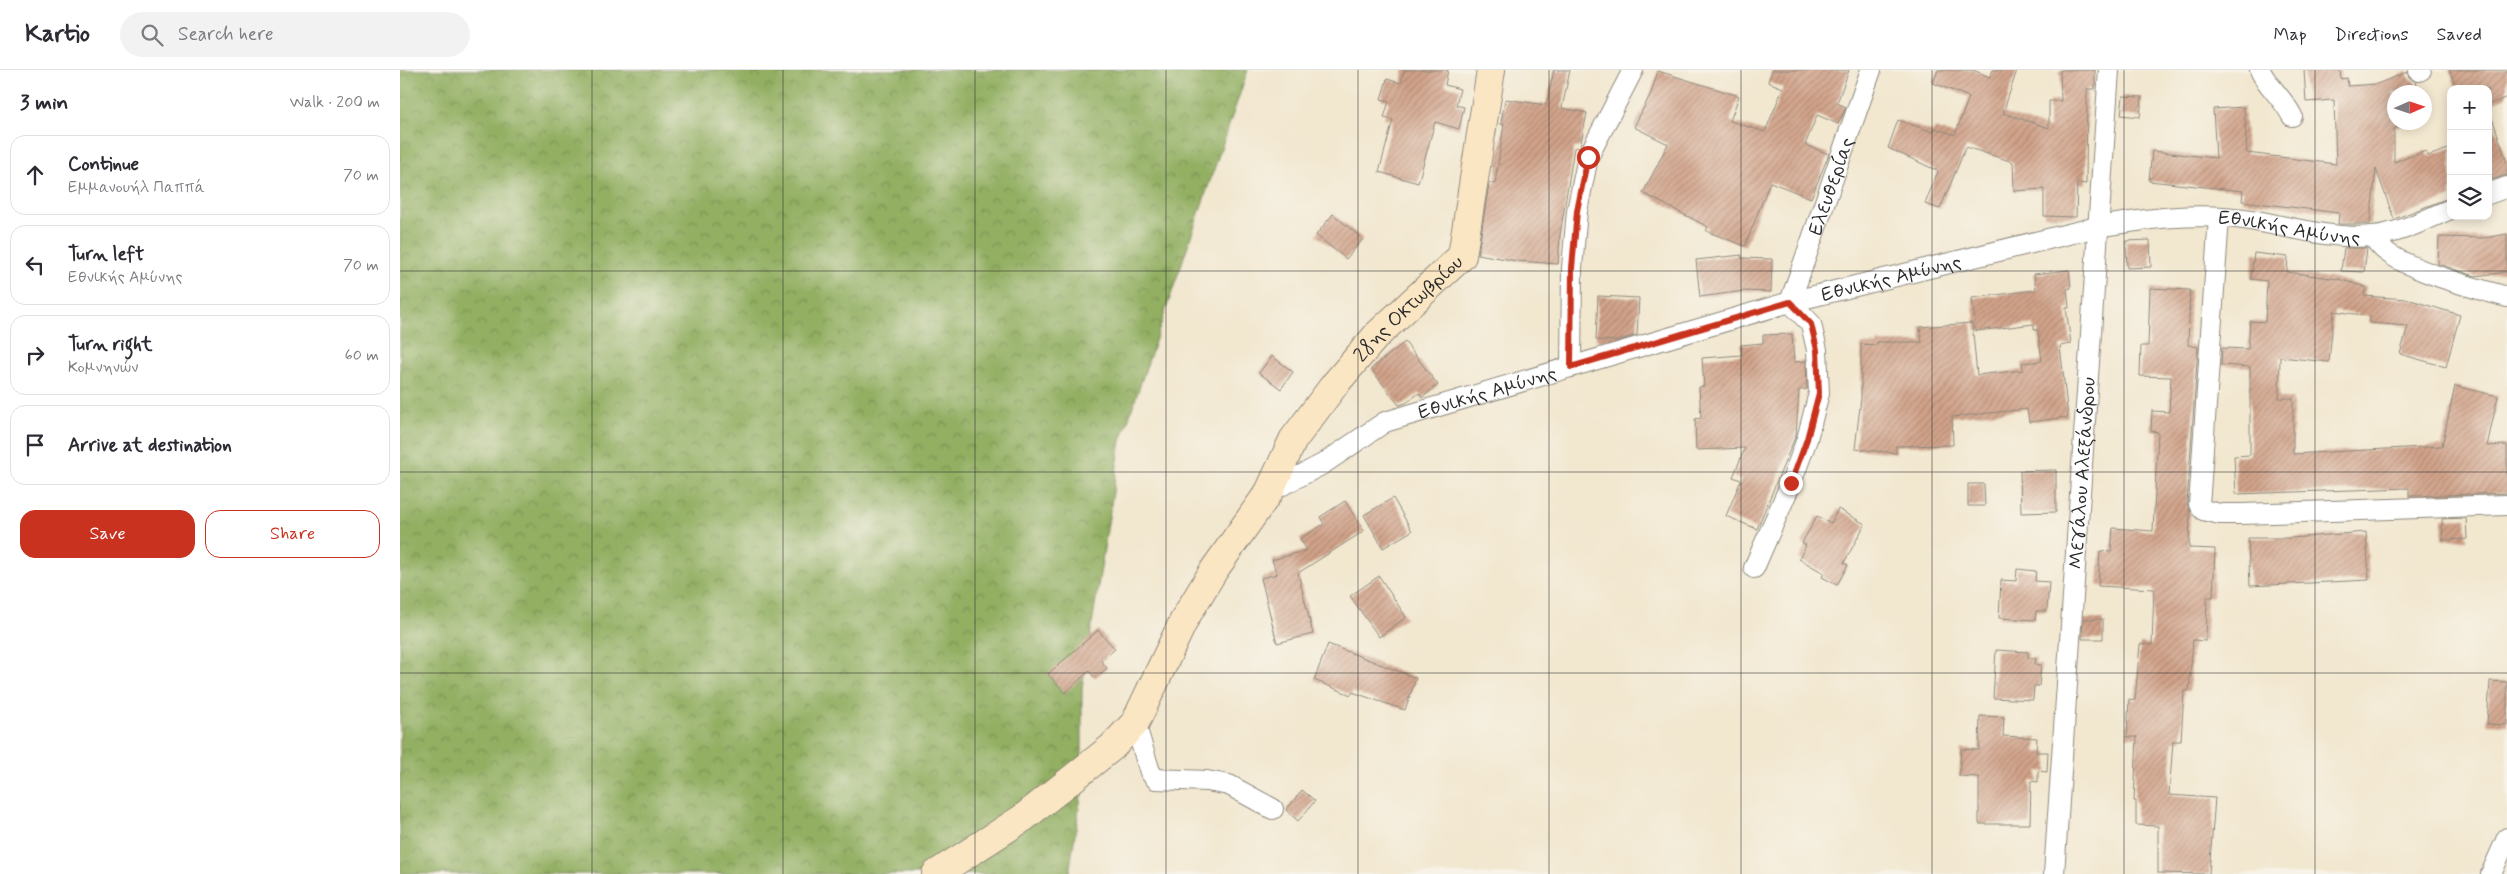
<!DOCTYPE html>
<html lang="en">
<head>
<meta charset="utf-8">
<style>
	:root { --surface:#fff; --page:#f2f2f3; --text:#2b2b33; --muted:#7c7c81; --line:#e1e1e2; --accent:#c8321e }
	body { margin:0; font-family:Mynerve,sans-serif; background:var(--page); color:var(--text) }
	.controls { position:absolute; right:15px; top:15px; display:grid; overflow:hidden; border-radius:10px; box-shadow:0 2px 12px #0003 }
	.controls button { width:45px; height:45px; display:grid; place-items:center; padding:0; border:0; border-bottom:1px solid var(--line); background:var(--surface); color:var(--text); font:25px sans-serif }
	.compass { position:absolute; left:1987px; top:15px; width:45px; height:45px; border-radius:50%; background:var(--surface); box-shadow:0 2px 12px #0003; rotate:87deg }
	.stop { position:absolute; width:15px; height:15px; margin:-11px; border:4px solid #c8321e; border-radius:50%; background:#fff }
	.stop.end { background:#c8321e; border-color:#fff; box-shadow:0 1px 5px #0008 }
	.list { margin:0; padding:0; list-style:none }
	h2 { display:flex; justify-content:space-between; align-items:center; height:65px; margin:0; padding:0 20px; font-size:21px }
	h2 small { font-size:16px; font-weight:400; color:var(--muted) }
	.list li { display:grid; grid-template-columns:32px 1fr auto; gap:15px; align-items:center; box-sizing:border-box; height:80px; margin:0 10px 10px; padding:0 10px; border:1px solid var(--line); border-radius:15px }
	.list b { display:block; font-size:19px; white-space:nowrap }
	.list p { margin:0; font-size:16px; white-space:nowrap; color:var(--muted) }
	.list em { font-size:16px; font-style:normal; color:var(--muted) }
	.actions { display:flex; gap:10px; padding:15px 20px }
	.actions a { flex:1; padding:11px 0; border:1px solid var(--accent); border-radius:15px; text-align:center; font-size:18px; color:var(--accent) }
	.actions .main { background:var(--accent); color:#fff }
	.icon { flex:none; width:28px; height:28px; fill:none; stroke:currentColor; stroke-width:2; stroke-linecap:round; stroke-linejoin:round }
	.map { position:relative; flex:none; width:2107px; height:804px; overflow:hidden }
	header { display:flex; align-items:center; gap:30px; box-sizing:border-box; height:70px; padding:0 25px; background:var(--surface); border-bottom:1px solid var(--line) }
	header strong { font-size:24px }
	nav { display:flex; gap:28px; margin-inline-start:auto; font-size:18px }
	.search { width:350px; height:45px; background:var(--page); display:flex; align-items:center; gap:12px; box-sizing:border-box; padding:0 18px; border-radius:28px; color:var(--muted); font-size:19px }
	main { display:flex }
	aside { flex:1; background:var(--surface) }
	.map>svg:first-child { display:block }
	.forest { fill:url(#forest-crowns); stroke:#5e6d46 }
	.building { fill:url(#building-hatch) }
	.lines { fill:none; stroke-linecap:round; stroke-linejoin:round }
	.street-casing { stroke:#8e897d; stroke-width:22 }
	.secondary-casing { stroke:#8e897d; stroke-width:30 }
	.street { stroke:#fff; stroke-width:20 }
	.secondary { stroke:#fbe6c4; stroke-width:28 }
	.route { stroke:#c8321e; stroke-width:6 }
	.grid { fill:none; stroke:#2b2b2b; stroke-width:1; stroke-opacity:0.55 }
	.labels { text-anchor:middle; stroke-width:5; stroke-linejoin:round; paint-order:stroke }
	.street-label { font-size:20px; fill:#2b2b2b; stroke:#f7f3e8 }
</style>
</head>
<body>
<header>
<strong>Kartio</strong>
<div class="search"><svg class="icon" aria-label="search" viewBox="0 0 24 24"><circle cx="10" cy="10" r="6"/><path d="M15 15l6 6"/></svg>Search here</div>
<nav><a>Map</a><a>Directions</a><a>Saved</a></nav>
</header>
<main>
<aside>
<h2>3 min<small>Walk · 200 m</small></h2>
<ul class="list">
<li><svg class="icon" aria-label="ahead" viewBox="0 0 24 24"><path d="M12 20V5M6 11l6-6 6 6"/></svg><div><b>Continue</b><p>Εμμανουήλ Παππά</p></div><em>70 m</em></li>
<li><svg class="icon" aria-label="left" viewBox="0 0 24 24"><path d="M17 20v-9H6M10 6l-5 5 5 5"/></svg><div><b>Turn left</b><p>Εθνικής Αμύνης</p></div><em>70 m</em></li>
<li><svg class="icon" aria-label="right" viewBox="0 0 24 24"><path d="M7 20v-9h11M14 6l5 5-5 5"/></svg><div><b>Turn right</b><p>Κομνηνών</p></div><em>60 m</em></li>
<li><svg class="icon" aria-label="arrive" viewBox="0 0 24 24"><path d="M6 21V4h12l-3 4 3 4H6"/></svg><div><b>Arrive at destination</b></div></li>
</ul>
<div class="actions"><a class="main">Save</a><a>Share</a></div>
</aside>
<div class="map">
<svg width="2107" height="804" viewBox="0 0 2107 804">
	<defs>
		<pattern id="forest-crowns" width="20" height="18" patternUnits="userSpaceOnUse" patternTransform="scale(1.25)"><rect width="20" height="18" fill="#92af62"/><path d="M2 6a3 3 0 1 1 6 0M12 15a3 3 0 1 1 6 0" fill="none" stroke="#778f51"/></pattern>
		<pattern id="building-hatch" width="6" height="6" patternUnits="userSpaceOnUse" patternTransform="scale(1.25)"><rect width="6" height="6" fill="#d2a38a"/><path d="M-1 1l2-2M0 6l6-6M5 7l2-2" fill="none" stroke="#ab8571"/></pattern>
	</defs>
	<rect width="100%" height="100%" fill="#f7f3e8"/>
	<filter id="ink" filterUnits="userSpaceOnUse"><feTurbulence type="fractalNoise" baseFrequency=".02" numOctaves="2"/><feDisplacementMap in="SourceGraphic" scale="10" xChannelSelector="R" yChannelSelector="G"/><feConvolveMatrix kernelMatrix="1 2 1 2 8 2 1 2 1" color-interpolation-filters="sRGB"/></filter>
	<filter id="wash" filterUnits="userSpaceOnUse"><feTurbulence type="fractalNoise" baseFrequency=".0096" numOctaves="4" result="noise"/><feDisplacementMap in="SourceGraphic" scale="20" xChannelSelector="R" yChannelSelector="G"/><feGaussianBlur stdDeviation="1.12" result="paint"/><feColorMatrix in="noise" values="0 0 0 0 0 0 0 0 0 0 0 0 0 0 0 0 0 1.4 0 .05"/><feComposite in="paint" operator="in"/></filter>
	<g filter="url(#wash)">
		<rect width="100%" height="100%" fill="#f2e7cf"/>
		<polygon class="forest" points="0,0 848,0 721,371 682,618 682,719 669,804 0,804"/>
		<g id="blocks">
			<g class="building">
				<polygon points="1004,0 1048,0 1045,15 1060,19 1056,35 1064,37 1059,59 1035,52 1018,113 979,102 993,50 984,48 989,31 981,29 987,9 1001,13"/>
				<polygon points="1154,0 1170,0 1162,38 1187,43 1180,77 1174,78 1160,165 1158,194 1117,191 1078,184 1089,113 1095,114 1104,54 1101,54 1105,29 1146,35"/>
				<polygon points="1372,0 1449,0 1437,33 1446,37 1438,54 1417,45 1405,75 1429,84 1411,128 1370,112 1345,176 1306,161 1308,157 1243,123 1268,74 1234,57 1251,23 1258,1 1339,26 1330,51 1365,62 1383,18 1368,12"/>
				<polygon points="1538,0 1573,0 1590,7 1593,0 1617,0 1603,43 1649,58 1649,31 1661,31 1660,0 1695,0 1695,19 1687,19 1686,114 1677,113 1676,147 1644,146 1644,119 1614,121 1613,92 1566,77 1540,139 1525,134 1538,101 1488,78 1498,50 1533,62 1535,58 1555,65 1569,27 1533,13"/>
				<polygon points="1904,0 1940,0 1941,9 1947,8 1948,16 1977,14 2007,2 2009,7 2016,12 2020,22 1994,22 1994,52 2010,52 1994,59 1994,92 2026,81 2028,86 2051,78 2051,127 1994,149 1976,99 1970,154 1938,154 1939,143 1842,131 1843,121 1749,111 1752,81 1816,88 1813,39 1844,37 1847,83 1936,94 1934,30 1906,32"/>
				<polygon points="2049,0 2107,0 2107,27 2088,35 2088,19 2057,19"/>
				<polygon points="1723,26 1742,27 1740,47 1721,45"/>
				<polygon points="2091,45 2107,92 2107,105 2088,111 2088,46"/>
				<polygon points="933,144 963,169 946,189 916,165"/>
				<polygon points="2107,164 2107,202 2075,206 2038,194 2039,167 2084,168"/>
				<polygon points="1750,170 1751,197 1727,198 1726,171"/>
				<polygon points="1944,178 1967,178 1964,202 1941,201"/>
				<polygon points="1854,183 1888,187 1887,202 1938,209 1966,217 1964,226 2007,229 2060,245 2046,297 2000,284 2008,256 1969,253 1970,246 1934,241 1929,292 1880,287 1879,328 1893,328 1893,384 2042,376 2055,316 2098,326 2087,376 2107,375 2107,423 2009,426 2009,418 1836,424 1834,386 1850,385 1850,297 1821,295 1822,278 1848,279 1850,251 1865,252 1867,211 1851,209"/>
				<polygon points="1342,185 1341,188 1372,189 1371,222 1344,221 1300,227 1296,190"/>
				<polygon points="1669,200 1671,218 1667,219 1669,238 1666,238 1671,274 1660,276 1668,347 1629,352 1627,339 1552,347 1553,375 1496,376 1496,383 1455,379 1461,328 1461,274 1477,275 1477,272 1522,272 1520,257 1572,253 1577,305 1623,300 1622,293 1642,291 1638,260 1634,260 1634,254 1576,261 1572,228 1636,220 1634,204"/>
				<polygon points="1750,218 1790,220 1788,275 1798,277 1787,433 1790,442 1789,478 1815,479 1813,527 1807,527 1806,571 1793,570 1789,621 1784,621 1781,671 1773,671 1769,725 1815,728 1809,804 1758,803 1758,756 1736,755 1736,731 1734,731 1737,667 1727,667 1729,629 1735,630 1740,574 1752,575 1754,519 1698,516 1700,481 1711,482 1713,458 1753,461 1758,362 1751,361 1752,341 1769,342 1771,307 1740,306 1741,276 1748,276"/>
				<polygon points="1198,226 1239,228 1237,265 1216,271 1196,270"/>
				<polygon points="1392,264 1394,292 1406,291 1407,319 1399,320 1396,365 1357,459 1326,446 1341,410 1333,407 1345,378 1296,380 1295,349 1301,348 1299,317 1304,316 1302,288 1342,285 1341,275 1363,273 1363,265"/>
				<polygon points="1005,272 1038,315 1022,328 1019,323 1006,333 999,335 971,299"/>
				<polygon points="872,286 893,302 881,319 859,303"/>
				<polygon points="1656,400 1656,442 1621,443 1620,401"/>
				<polygon points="1568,414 1584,414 1585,436 1568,436"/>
				<polygon points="993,428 1012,461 983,478 964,445"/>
				<polygon points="945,431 964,461 898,503 913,564 877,573 861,508 877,504 872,490 907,480 900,469 924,454 920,447"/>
				<polygon points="1438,439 1465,454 1444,493 1448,495 1437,515 1422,507 1424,503 1399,489 1406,475 1402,473 1417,446 1431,453"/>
				<polygon points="2066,448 2067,469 2043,470 2042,449"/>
				<polygon points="1966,462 1969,510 1850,516 1848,468 1891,468"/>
				<polygon points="1617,499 1636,501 1635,511 1649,512 1647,541 1636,541 1635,550 1599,548 1601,510 1616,511"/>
				<polygon points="979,506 1006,547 979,567 950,526"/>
				<polygon points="1683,549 1703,549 1703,569 1682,569"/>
				<polygon points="698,560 715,579 701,591 707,598 695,608 689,601 665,623 648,604"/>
				<polygon points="928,574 1016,608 1005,640 952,622 951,625 914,610"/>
				<polygon points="1596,580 1628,582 1628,588 1636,588 1635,594 1641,595 1639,616 1634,616 1633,630 1593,628"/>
				<polygon points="2090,611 2107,612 2107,655 2087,654"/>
				<polygon points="1580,646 1604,647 1603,666 1637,668 1636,682 1648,682 1647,702 1638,701 1638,712 1631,711 1630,754 1579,754 1579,707 1559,706 1561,679 1579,680"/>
				<polygon points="902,720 915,731 898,751 886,740"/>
			</g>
		</g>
	</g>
	<g filter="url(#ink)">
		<use href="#blocks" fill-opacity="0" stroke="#8e897d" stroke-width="1"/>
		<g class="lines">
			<g class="street-casing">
				<g id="street">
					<path d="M1860,0C1867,16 1883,28 1892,46"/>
					<polyline points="2019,1 2021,0"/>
					<polyline points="2088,124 2107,117"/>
					<polyline points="1819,147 1800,422 1799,434 1803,440 1820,444 1842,444 2107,435"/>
					<path d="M1974,166C1981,195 2079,219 2107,227"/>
					<polyline points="1171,297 1172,198 1177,141 1188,87 1233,0"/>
					<path id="s1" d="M869,422L923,394L985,352L1390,232L1697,157C1746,149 1795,142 1844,149C1883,155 1934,170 1972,166C1999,164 2026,149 2051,139"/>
					<path id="s2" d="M1354,498L1391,413L1407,369L1419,323L1417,280L1411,254L1390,232L1471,0"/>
					<polyline points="735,653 750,702 756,709 807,711 829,715 873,739"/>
					<path id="s3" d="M1654,804L1709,0"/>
					<polyline points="2091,804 2107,768"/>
				</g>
			</g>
			<g class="secondary-casing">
				<g id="secondary">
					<path id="s4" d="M536,804L623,748L712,677L735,653L785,548L814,500L869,422L893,370L935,314L977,265L1062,186L1091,0"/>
				</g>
			</g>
			<use href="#street" class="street"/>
			<use href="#secondary" class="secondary"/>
		</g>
	</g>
	<g class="lines" filter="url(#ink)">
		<polyline class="route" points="1188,87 1177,141 1172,198 1171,297 1390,232 1411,254 1417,280 1419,323 1407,369 1391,413"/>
	</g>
	<path class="grid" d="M192,0V804M383,0V804M575,0V804M766,0V804M958,0V804M1149,0V804M1341,0V804M1532,0V804M1724,0V804M1915,0V804M0,201H2107M0,402H2107M0,603H2107"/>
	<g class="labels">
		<g class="street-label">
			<text dy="7" stroke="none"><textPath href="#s2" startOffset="410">Ελευθερίας</textPath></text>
			<text dy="7" stroke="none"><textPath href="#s1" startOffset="1068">Εθνικής Αμύνης</textPath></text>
			<text dy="7" stroke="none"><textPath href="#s1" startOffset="662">Εθνικής Αμύνης</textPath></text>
			<text dy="7" stroke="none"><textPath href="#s4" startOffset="751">28ης Οκτωβρίου</textPath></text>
			<text dy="7" stroke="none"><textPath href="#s1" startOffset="242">Εθνικής Αμύνης</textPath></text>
			<text dy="7" stroke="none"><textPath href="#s3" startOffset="402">Μεγάλου Αλεξάνδρου</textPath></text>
		</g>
	</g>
</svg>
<div class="controls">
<button>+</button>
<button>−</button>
<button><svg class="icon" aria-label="layers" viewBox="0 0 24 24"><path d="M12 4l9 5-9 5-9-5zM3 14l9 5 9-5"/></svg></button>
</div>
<svg class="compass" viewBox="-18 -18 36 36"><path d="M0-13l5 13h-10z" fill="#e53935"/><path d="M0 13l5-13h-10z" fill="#7c7c81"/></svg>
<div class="stop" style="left:1188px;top:87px"></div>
<div class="stop end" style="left:1391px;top:413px"></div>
</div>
</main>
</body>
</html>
